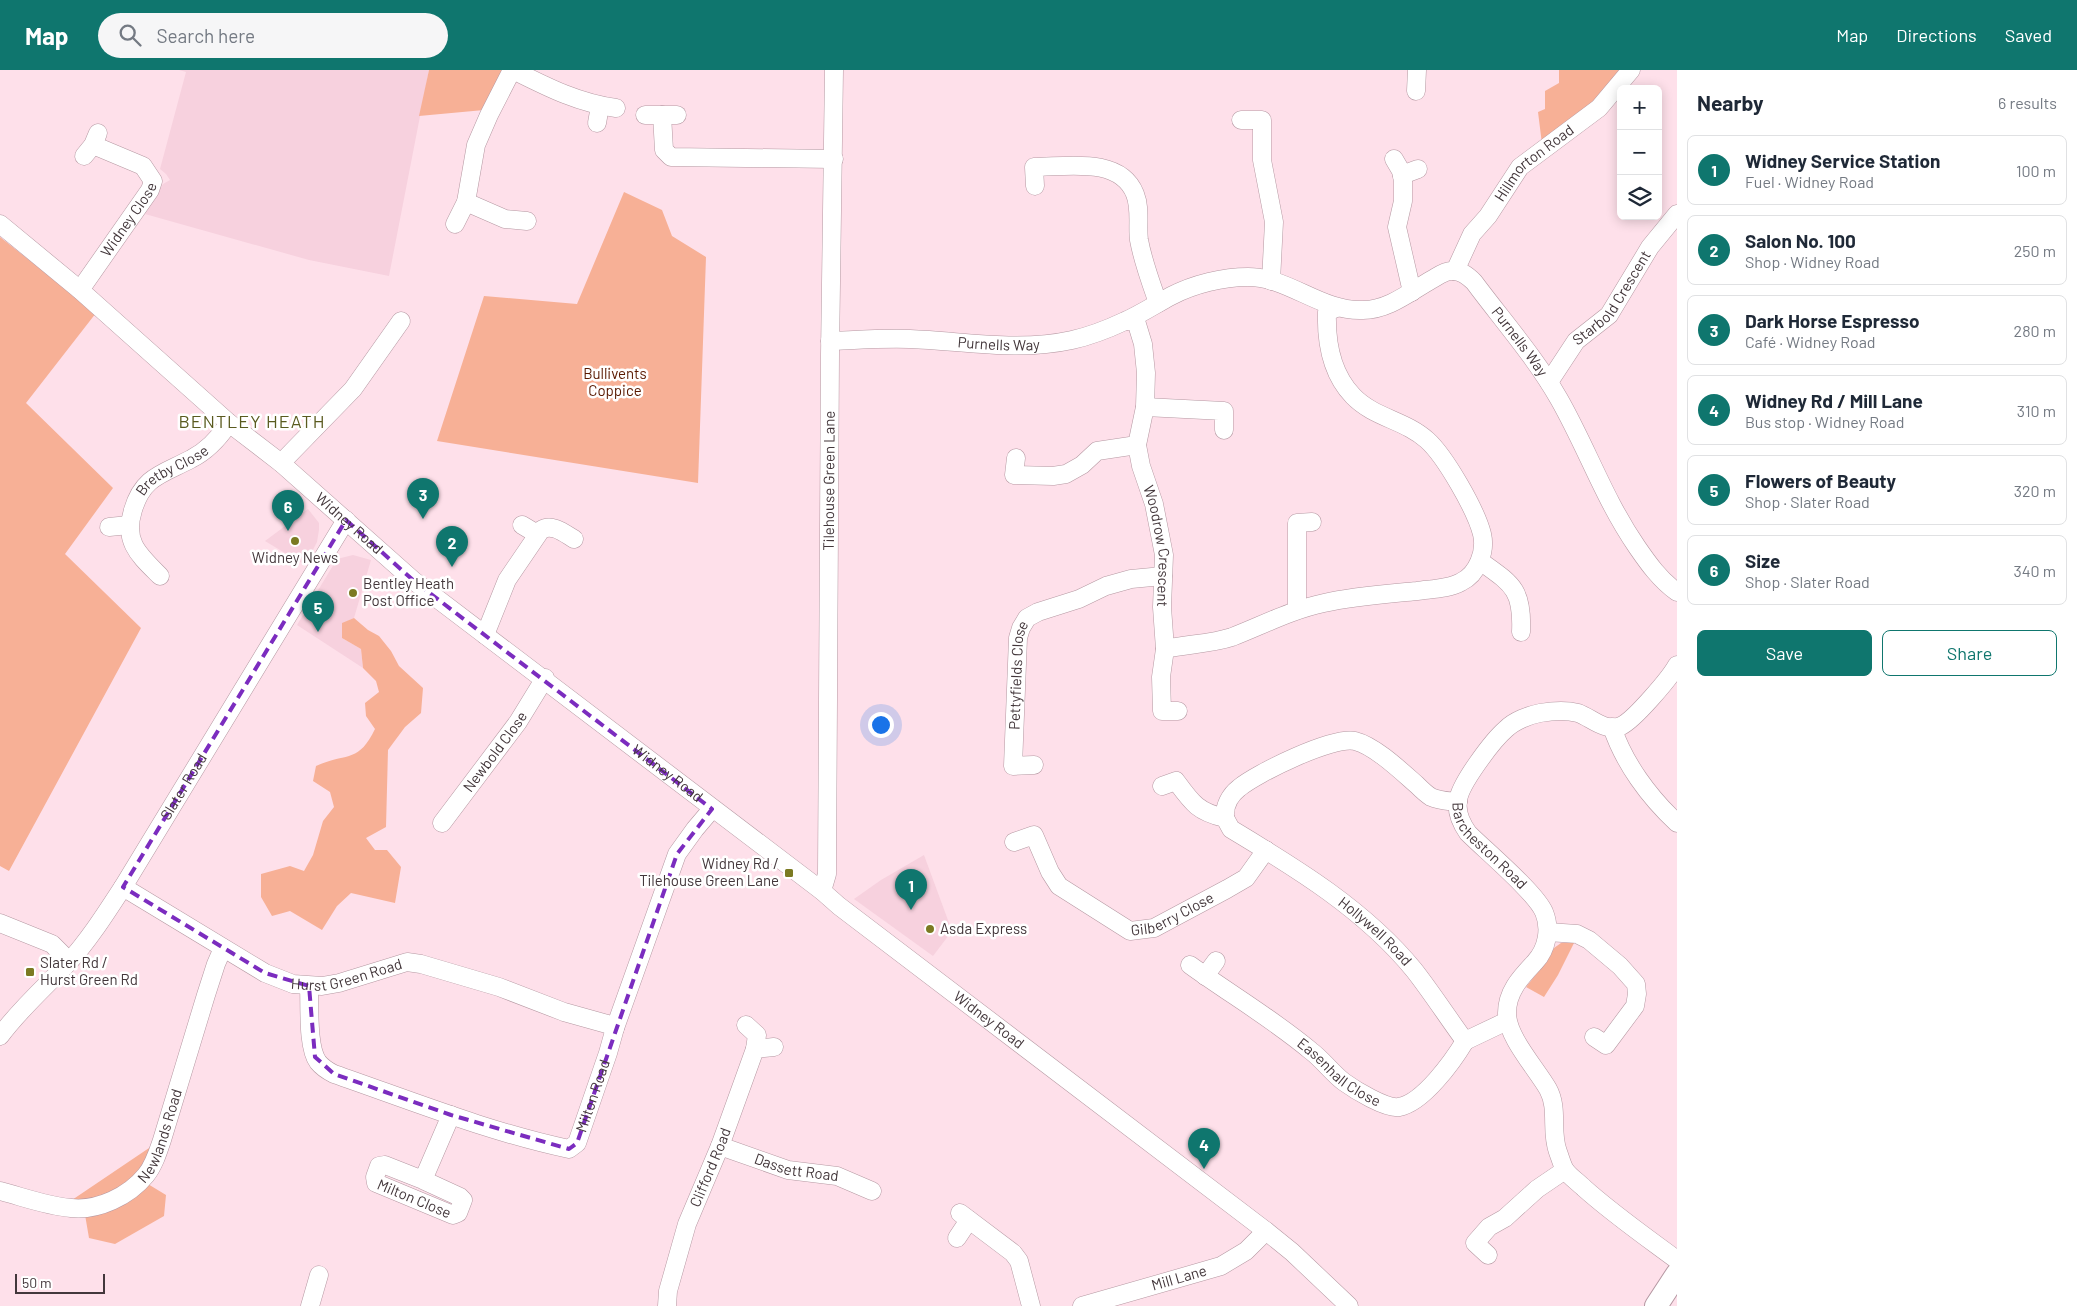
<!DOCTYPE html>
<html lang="en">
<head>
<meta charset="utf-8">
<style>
	:root { --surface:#fff; --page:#f6f6f7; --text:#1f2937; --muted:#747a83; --line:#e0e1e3; --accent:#0f766e }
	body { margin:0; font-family:Barlow,sans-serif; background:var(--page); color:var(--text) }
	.controls { position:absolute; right:15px; top:15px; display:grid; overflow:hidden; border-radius:8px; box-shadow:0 2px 12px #0003 }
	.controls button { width:45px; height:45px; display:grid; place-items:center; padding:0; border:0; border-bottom:1px solid var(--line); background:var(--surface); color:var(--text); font:25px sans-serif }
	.scale { position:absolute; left:15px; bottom:12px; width:90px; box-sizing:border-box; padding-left:5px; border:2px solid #43373b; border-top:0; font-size:14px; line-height:18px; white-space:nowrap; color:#43373b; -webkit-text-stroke:4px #fff; paint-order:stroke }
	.you { position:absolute; left:880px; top:654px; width:18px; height:18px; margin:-12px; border:4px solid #fff; border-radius:50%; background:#1a73e8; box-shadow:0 0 0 8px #1a73e833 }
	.badge { display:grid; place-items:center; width:32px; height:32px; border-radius:50%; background:var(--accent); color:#fff; font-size:16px; font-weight:700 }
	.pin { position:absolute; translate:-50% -41px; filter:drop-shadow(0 1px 2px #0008) }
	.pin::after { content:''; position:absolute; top:26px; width:18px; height:15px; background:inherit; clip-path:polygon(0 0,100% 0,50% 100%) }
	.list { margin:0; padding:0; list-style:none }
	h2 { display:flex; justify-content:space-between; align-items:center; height:65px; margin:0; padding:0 20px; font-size:21px }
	h2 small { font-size:16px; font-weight:400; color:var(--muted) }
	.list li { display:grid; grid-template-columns:32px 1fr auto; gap:15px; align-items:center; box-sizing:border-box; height:70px; margin:0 10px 10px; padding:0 10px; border:1px solid var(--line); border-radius:8px }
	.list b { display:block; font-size:19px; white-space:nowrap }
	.list p { margin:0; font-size:16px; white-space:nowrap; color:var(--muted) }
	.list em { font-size:16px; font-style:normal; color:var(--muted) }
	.actions { display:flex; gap:10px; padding:15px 20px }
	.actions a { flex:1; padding:11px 0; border:1px solid var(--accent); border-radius:8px; text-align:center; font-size:18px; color:var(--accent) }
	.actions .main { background:var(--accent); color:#fff }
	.icon { flex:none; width:28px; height:28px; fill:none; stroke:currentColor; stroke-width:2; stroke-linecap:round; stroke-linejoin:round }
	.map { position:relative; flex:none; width:1677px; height:1236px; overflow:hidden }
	header { display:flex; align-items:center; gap:30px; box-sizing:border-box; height:70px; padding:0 25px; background:var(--accent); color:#fff }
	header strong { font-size:24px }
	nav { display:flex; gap:28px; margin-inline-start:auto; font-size:18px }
	.search { width:350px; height:45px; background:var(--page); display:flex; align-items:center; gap:12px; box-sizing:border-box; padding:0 18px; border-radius:28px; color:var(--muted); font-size:19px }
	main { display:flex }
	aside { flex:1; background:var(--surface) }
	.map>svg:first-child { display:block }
	.built { fill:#f7d1de }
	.green { fill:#f7b096 }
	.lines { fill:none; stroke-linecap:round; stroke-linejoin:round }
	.minor-casing { stroke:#b598a2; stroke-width:19 }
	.major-casing { stroke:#b598a2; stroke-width:24 }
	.minor { stroke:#fff; stroke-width:18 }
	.major { stroke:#fff; stroke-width:22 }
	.marked { fill:none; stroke:#7b2cbf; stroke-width:4; stroke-dasharray:10 6; stroke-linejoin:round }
	.poi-dot { fill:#7b7a22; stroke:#fff; stroke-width:2 }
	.labels { text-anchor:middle; stroke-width:5; stroke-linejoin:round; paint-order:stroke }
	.street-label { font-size:15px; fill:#43373b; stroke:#fff }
	.park-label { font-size:15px; fill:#5a1900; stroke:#fff }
	.poi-label { font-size:15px; fill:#43373b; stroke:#fff; text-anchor:start }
	.quarter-label { font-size:18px; letter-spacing:1px; fill:#5a5a1f; stroke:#fff }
</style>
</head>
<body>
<header>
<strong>Map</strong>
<div class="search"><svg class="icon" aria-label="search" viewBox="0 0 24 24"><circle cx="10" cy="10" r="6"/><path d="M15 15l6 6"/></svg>Search here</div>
<nav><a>Map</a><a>Directions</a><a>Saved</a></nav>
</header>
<main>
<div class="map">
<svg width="1677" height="1236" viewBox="0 0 1677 1236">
	<rect width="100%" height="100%" fill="#fee0ea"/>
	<g class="built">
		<polygon points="179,0 429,0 389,206 309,190 145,144 163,114 170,110 166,104 160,99 186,2"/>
		<polygon points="308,439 319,453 319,460 317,472 305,495 265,471"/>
		<polygon points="353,485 371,490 354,548 342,554 342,568 361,579 363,598 297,555 337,489"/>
		<polygon points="924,785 952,861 933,886 854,829 881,810"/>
	</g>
	<g class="green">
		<polygon points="429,0 504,0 484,40 419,46"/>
		<polygon points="1559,0 1619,0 1593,35 1542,74 1538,42 1545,39 1545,21 1559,13"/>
		<polygon points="624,122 662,140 672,166 706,187 698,413 437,371 484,226 577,234"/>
		<polygon points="0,167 96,243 26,333 113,418 65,484 141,558 9,801 0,796"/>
		<path d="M354,548L368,560L379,566L391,581L399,596L423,618L421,643L405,657L388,680L386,757L366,768L375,780H387L401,797L395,833L351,823L337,836L322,860L290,841L272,846L261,827V804L290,796L304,801L313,785L323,751L334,737L330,722L313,711L316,696C347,682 358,694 375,659L366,646L365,633L379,622L376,611L363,598L361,579L342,568V553Z"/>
		<polygon points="1568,872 1574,873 1558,905 1544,927 1526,917 1545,893 1554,878 1561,873"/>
		<polygon points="152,1076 138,1108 166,1125 164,1146 115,1174 89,1168 83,1133 72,1130"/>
	</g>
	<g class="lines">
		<g class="minor-casing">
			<g id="minor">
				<path d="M513,0C547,17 578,33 616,38"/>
				<polyline points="1416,21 1417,0"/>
				<polyline points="645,45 677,45"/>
				<polyline points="662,45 664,80 671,87 834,89"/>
				<polyline points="1241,50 1262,50 1262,90 1274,152 1271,211"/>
				<polyline points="597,53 600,36"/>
				<polyline points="84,86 93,75 98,63"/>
				<polyline points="1394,89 1401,101 1403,111 1403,131 1397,157 1412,222"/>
				<polyline points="1402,105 1418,99"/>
				<path d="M1035,116L1034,97C1066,97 1120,86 1135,124C1141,139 1137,156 1139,170C1143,192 1151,213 1158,233"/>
				<polyline points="466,132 505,149 527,151"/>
				<path id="s1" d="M0,154L80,220L229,353L281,393L414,511L822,821L839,836L1266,1161L1292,1182L1349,1236"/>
				<polyline points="455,154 466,132 476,75 489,45 512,0"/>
				<path id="s2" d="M1455,201L1472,164L1488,146L1520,97L1599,38L1631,0"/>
				<path id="s3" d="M80,220L150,120L153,111L143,96L93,75"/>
				<path id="s4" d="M1127,251H1136L1143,274L1146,303L1145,337L1137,375L1141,396L1154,434L1164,485L1162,537L1165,579C1187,574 1211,574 1232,567C1263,555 1291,540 1324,533C1354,526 1386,524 1417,521C1431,519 1449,519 1461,512C1478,504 1486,481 1482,464C1476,440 1445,386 1427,370C1405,350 1374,348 1353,326C1331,303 1326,272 1327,242L1336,238"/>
				<path id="s5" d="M830,271C856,270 883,268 910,269C964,271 1018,282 1072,270C1090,266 1108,259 1125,251C1141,244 1156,234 1171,226C1194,214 1223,207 1248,207C1289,207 1321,242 1363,240C1388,240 1410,222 1431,210C1437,207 1444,201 1451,201C1461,200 1468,206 1474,212C1503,251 1535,287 1559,329C1587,378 1604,429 1637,477C1648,493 1660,510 1677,522"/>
				<path id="s6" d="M1549,312L1576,271L1609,245L1650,177L1677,144"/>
				<polyline points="1145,337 1224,341 1224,360"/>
				<polyline points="1016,388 1014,405 1053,406 1066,404 1082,395 1097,381 1137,375"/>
				<polyline points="281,393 353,319 401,251"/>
				<polyline points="522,455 537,464"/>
				<polyline points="109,457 129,455"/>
				<path d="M1480,491C1512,514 1523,519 1521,562"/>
				<path id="s7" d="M160,506C139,485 123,472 133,440C143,406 163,404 191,389C207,381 219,368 229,353"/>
				<polyline points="1297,540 1297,453 1312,452"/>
				<path d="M485,565L507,510L541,460C552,453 564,463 574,469"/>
				<polyline points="1165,579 1161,607 1162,641 1178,641"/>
				<path id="s8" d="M1677,595C1670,608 1634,650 1621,656C1604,662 1592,648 1578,643C1566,640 1552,641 1540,643C1529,645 1514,651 1506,659C1493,670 1459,715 1458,731C1456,743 1461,753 1468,763C1486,781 1535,822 1544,842C1551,859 1547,879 1535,892C1521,907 1507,921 1507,943C1507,967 1536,998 1548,1019C1559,1039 1550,1061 1558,1082C1560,1087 1562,1095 1565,1100C1569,1106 1578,1112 1584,1118C1613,1144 1646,1167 1677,1190"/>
				<path d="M1612,657C1624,693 1649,727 1677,753"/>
				<path id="s9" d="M1034,695L1013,696L1018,568L1021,558L1027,548L1038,542L1079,529L1106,516L1131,509L1163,506"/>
				<path id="s10" d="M1162,716L1176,711C1192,733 1198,742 1225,748L1231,759C1296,798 1365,840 1414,900C1432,923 1448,948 1465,971L1507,951"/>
				<path d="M1225,748C1224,736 1230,725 1239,718C1257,703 1333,666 1355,671C1375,676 1401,701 1417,715C1421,719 1426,724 1431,727C1439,731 1449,731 1458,732"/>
				<path id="s11" d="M442,753L518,652L545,608"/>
				<path id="s12" d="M1014,772L1034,765L1050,802L1059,816L1130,861L1154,858L1227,819L1246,808L1266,780"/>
				<path id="s13" d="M123,817L265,903L293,914L322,916L339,913L407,892L421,894L499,917L564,942L607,954L615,958"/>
				<path id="s14" d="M822,821L827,804L830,284L834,0"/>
				<polyline points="0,853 52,874 69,891"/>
				<polyline points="1548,862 1577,864 1589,870 1620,896 1636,914 1637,924 1635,936 1606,975 1594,967"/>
				<path id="s15" d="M1190,895C1230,924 1273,949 1311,981C1323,990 1332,1003 1344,1012C1355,1020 1386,1039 1399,1037C1423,1033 1453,991 1465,971"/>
				<polyline points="1205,906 1216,891"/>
				<path id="s16" d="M309,916C310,935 307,977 318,992C322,997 328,1001 334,1004C412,1031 489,1062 569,1079L577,1073L608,983L615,958L677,784L695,759L712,739"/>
				<polyline points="746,955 757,965 755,979"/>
				<path id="s17" d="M0,966C20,939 45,917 68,893C89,870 106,843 123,817L346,450"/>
				<path id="s18" d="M720,1076L788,1100L837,1106L872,1121"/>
				<path id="s19" d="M423,1110L385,1095L379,1096L375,1107L376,1113L453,1145L458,1143L463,1130L460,1127L423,1110L451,1045"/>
				<path id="s20" d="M0,1121C23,1127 47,1136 71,1138C98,1141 129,1126 146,1105C154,1095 158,1082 162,1070L206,925L216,894L223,878"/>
				<polyline points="960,1143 1013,1183 1019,1191 1031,1236"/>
				<polyline points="957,1168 969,1150"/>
				<polyline points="1488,1185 1475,1173 1489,1157 1505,1148 1537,1119 1565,1100"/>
				<polyline points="310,1236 319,1205"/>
				<path id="s21" d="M667,1236L668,1221L687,1154L720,1076L755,979L774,977"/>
				<path id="s22" d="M1082,1236L1221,1196L1246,1181L1266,1161"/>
			</g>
		</g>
		<g class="major-casing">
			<polyline id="major" points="1656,1236 1677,1204"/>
		</g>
		<use href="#minor" class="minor"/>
		<use href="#major" class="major"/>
	</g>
	<path class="marked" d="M346,450L414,511L712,739L677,784L577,1073L569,1079L451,1045L334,1004L315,987L309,916L265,903L123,817Z"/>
	<g class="poi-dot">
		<circle cx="295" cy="471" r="5"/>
		<circle cx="353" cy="523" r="5"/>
		<rect x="784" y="798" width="10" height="10" rx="2.5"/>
		<circle cx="930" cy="859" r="5"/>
		<rect x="25" y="897" width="10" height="10" rx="2.5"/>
	</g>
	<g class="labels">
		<g class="street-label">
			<text dy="5" stroke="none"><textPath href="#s2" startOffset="136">Hillmorton Road</textPath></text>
			<text dy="5" stroke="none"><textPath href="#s3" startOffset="86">Widney Close</textPath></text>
			<text dy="5" stroke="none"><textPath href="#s6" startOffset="106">Starbold Crescent</textPath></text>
			<text dy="5" stroke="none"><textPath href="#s5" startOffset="751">Purnells Way</textPath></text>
			<text dy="5" stroke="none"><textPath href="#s5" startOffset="169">Purnells Way</textPath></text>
			<text dy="5" stroke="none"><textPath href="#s7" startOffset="135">Bretby Close</textPath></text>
			<text dy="5" stroke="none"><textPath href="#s14" startOffset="411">Tilehouse Green Lane</textPath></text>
			<text dy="5" stroke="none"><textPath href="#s1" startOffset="460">Widney Road</textPath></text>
			<text dy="5" stroke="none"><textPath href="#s4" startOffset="239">Woodrow Crescent</textPath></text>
			<text dy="5" stroke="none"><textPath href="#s9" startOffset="112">Pettyfields Close</textPath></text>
			<text dy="5" stroke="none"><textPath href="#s11" startOffset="89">Newbold Close</textPath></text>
			<text dy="5" stroke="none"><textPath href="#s1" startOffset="865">Widney Road</textPath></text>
			<text dy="5" stroke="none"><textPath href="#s17" startOffset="311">Slater Road</textPath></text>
			<text dy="5" stroke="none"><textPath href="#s8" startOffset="350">Barcheston Road</textPath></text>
			<text dy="5" stroke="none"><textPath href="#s12" startOffset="208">Gilberry Close</textPath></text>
			<text dy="5" stroke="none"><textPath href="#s10" startOffset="268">Hollywell Road</textPath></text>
			<text dy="5" stroke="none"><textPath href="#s13" startOffset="251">Hurst Green Road</textPath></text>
			<text dy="5" stroke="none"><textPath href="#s1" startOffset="1270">Widney Road</textPath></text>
			<text dy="5" stroke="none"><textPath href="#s15" startOffset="184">Easenhall Close</textPath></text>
			<text dy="5" stroke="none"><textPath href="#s16" startOffset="404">Milton Road</textPath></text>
			<text dy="5" stroke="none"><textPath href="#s20" startOffset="200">Newlands Road</textPath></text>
			<text dy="5" stroke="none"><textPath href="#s21" startOffset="146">Clifford Road</textPath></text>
			<text dy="5" stroke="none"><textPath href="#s18" startOffset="80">Dassett Road</textPath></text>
			<text dy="5" stroke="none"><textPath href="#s19" startOffset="106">Milton Close</textPath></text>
			<text dy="5" stroke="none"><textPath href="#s22" startOffset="101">Mill Lane</textPath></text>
		</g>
		<g class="park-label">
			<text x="615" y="309">Bullivents<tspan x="615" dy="17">Coppice</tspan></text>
		</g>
		<g class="poi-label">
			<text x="295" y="493" text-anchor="middle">Widney News</text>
			<text x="363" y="519">Bentley Heath<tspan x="363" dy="17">Post Office</tspan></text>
			<text x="779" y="799" text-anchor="end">Widney Rd /<tspan x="779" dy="17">Tilehouse Green Lane</tspan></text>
			<text x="940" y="864">Asda Express</text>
			<text x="40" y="898">Slater Rd /<tspan x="40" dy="17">Hurst Green Rd</tspan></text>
		</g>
		<g class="quarter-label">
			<text x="252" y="358">BENTLEY HEATH</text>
		</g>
	</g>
</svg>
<div class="controls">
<button>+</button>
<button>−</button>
<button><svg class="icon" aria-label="layers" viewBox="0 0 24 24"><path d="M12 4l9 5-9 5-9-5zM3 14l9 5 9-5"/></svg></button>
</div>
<div class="scale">50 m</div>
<div class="you"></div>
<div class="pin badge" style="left:911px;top:840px">1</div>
<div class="pin badge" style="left:452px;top:497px">2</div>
<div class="pin badge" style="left:423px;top:449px">3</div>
<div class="pin badge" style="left:1204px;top:1099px">4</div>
<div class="pin badge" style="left:318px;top:562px">5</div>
<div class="pin badge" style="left:288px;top:461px">6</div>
</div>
<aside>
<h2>Nearby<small>6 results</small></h2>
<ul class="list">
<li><span class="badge">1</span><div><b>Widney Service Station</b><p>Fuel · Widney Road</p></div><em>100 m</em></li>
<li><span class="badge">2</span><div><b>Salon No. 100</b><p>Shop · Widney Road</p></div><em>250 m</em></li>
<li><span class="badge">3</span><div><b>Dark Horse Espresso</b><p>Café · Widney Road</p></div><em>280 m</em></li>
<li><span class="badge">4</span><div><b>Widney Rd / Mill Lane</b><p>Bus stop · Widney Road</p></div><em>310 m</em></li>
<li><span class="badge">5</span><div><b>Flowers of Beauty</b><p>Shop · Slater Road</p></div><em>320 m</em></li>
<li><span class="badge">6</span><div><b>Size</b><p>Shop · Slater Road</p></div><em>340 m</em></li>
</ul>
<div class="actions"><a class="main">Save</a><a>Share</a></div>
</aside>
</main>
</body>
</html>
